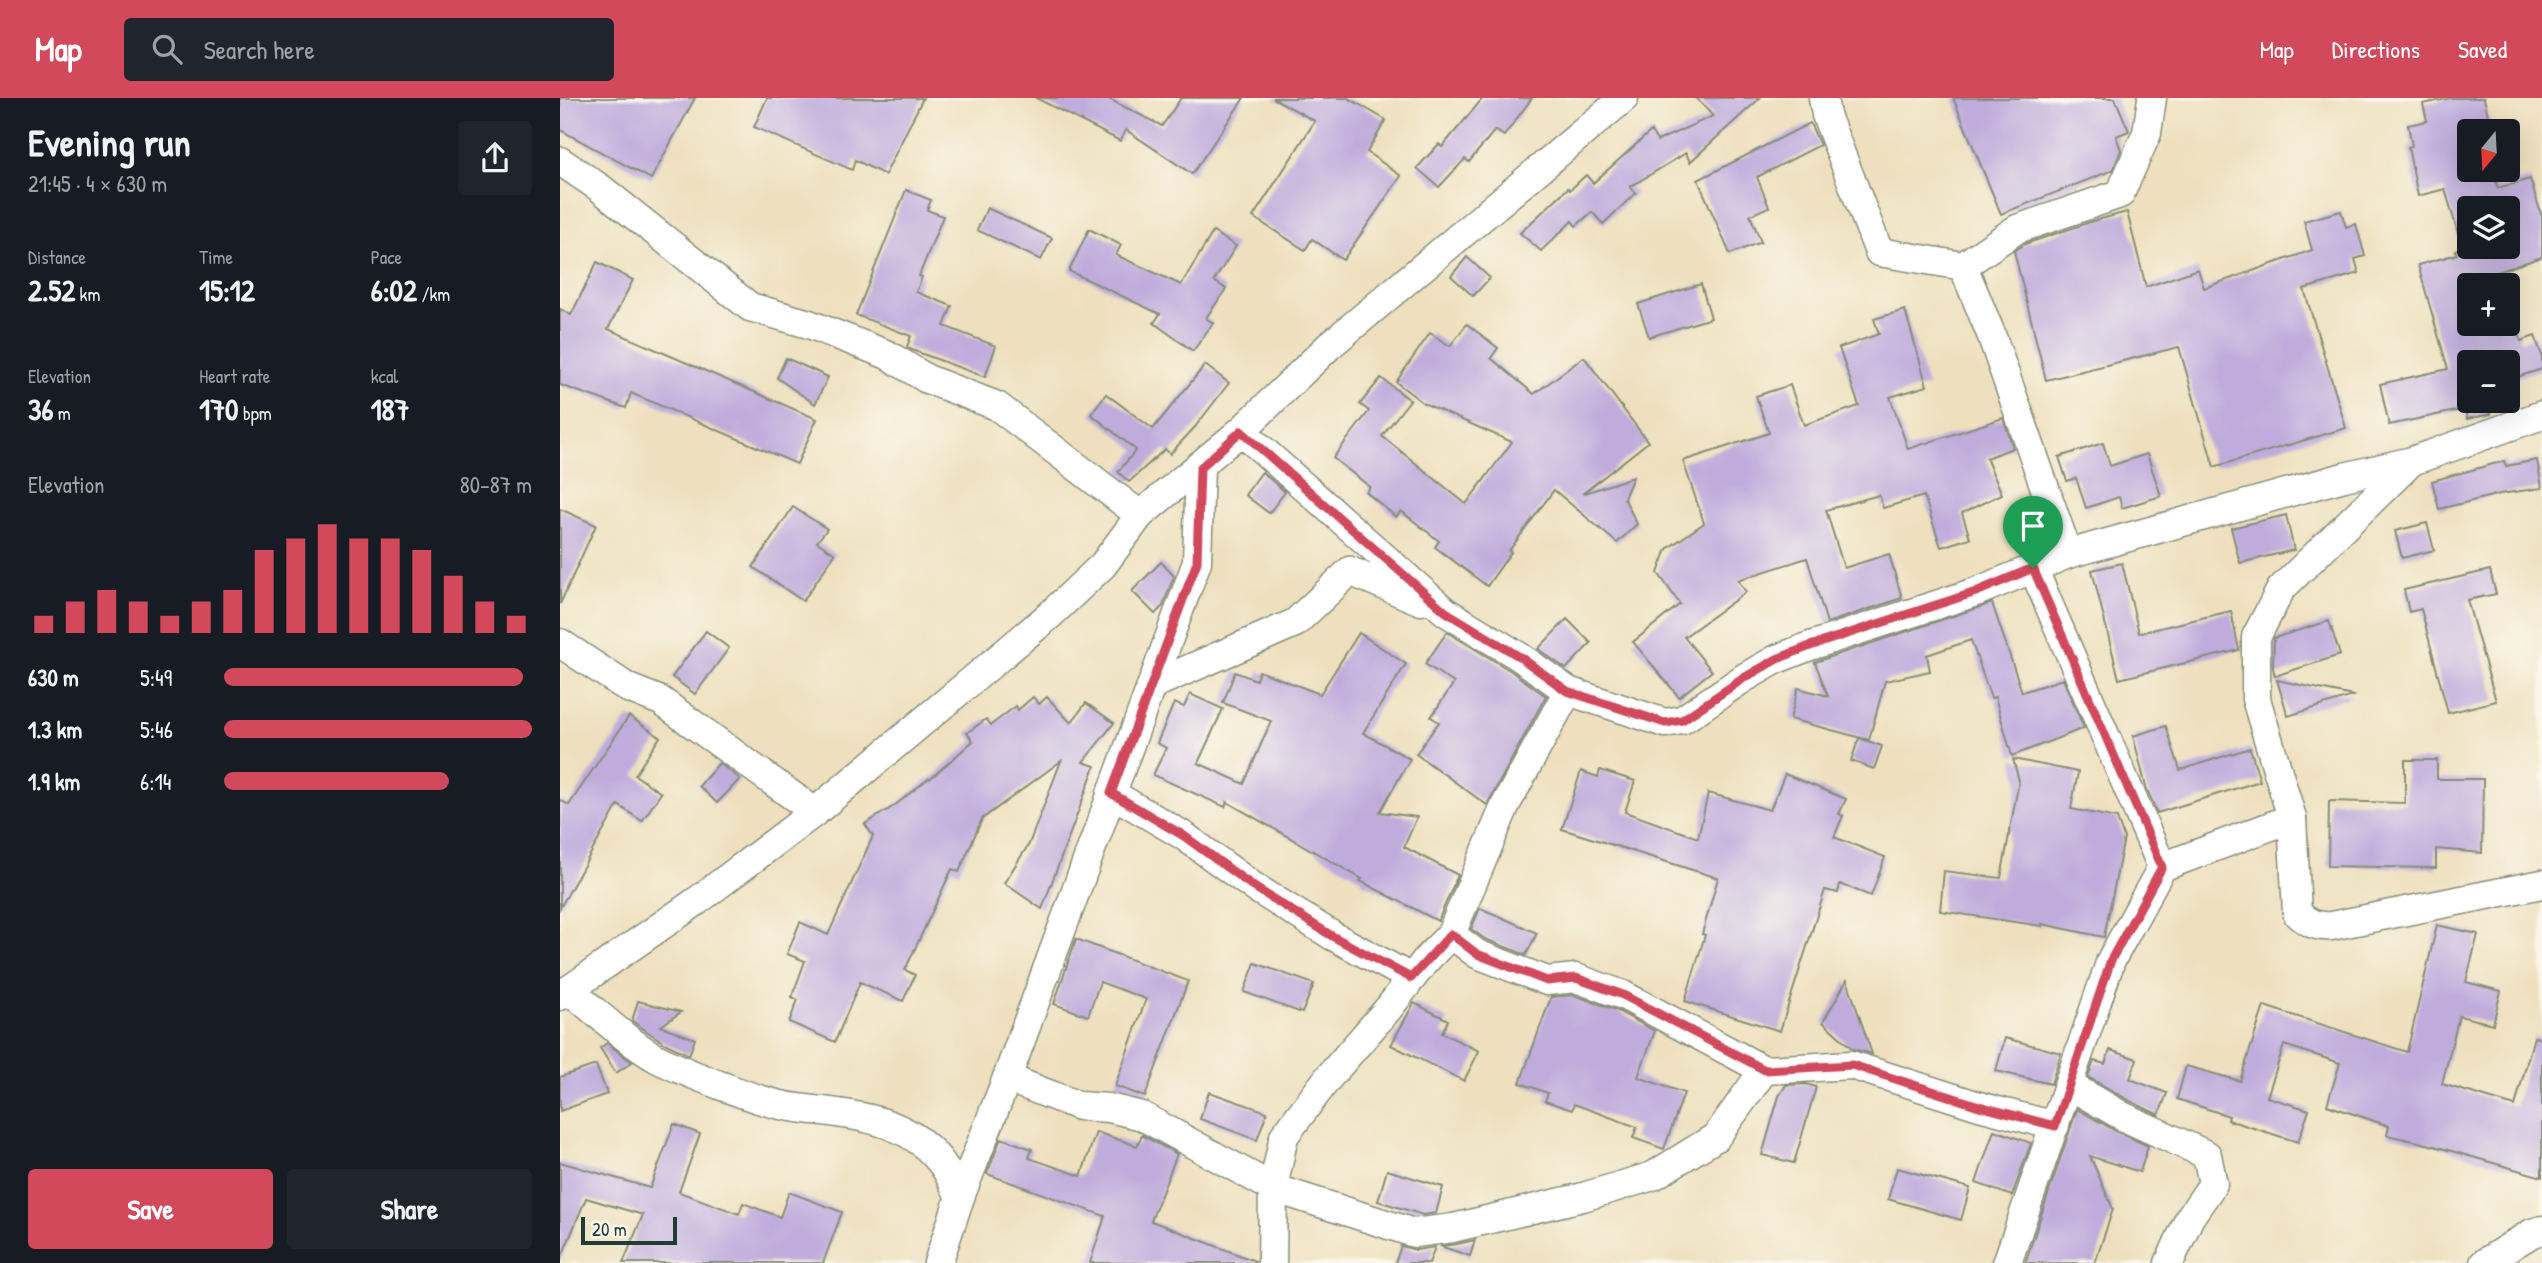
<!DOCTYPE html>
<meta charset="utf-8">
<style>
:root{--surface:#171b24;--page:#20242c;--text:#f1f3f6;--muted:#9ea1a6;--accent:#d1495b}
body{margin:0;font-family:"Patrick Hand",sans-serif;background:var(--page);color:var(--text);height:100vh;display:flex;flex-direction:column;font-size:26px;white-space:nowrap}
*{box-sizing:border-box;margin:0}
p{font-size:23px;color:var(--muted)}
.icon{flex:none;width:38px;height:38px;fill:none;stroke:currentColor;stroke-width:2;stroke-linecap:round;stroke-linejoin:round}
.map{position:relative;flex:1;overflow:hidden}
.drawer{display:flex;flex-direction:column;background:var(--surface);width:560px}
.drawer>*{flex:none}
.needle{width:46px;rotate:198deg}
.tools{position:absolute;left:1897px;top:21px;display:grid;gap:14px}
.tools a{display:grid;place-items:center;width:63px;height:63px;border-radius:7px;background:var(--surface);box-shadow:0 7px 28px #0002;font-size:35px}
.scale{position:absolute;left:21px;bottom:18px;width:96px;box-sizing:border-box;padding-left:7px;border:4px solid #1f3d34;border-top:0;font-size:19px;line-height:24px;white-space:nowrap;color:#1f3d34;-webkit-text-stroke:5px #fbf7ec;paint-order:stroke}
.pin{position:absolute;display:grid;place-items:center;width:60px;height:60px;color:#fff;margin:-72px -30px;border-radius:50% 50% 50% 0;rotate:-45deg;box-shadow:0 0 7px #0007}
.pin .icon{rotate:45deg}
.round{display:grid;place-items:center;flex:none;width:74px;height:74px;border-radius:7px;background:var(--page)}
.head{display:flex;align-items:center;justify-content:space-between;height:119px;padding:0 28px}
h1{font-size:38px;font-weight:700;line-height:52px}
.metrics{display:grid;grid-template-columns:repeat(3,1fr);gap:10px;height:119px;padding:7px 28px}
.metrics div{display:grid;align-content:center}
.metrics b{font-size:30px;font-weight:700}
.metrics small{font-size:19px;font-weight:400}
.metrics p{font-size:19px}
.chart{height:196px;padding:14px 28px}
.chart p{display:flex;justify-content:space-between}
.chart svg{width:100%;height:126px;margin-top:7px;stroke:var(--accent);stroke-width:6}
.primary-button{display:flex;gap:14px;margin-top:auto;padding:14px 28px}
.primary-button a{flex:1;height:80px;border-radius:7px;background:var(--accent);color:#fff;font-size:28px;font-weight:700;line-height:80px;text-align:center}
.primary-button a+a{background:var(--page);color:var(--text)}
ul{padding:0 28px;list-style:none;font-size:23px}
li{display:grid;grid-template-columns:112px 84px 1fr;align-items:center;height:52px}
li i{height:18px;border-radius:9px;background:var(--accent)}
header{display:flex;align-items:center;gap:42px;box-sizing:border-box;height:98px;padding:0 35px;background:var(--accent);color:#fff}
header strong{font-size:33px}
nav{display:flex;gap:38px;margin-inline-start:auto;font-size:24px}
.search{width:490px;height:63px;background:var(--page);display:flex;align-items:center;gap:18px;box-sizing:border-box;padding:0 24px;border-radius:7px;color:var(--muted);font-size:26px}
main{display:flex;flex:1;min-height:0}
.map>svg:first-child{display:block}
.building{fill:#bfacdc;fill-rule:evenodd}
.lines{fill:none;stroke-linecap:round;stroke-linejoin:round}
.minor-casing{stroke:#868e79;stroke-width:31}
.minor{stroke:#fff;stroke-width:28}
.route-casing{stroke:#fff;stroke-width:14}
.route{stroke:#d1495b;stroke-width:9}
</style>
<header>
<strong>Map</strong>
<div class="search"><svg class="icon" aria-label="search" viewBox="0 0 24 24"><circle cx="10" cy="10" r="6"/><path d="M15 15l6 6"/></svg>Search here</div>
<nav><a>Map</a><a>Directions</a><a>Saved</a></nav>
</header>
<main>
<section class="drawer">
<div class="head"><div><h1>Evening run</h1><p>21:45 · 4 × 630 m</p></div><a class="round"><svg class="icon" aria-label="share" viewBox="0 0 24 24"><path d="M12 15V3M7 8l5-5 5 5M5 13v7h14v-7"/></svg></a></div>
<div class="metrics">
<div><p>Distance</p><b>2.52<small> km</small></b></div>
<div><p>Time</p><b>15:12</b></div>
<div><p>Pace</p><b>6:02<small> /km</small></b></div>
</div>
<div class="metrics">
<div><p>Elevation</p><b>36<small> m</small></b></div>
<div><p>Heart rate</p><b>170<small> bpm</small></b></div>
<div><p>kcal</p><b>187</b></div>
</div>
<div class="chart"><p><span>Elevation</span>80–87 m</p>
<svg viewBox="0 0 160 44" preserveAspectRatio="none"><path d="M5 44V38M15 44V33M25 44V29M35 44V33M45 44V38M55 44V33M65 44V29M75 44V15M85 44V11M95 44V6M105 44V11M115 44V11M125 44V15M135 44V24M145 44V33M155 44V38"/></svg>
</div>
<ul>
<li><b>630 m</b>5:49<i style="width:97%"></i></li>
<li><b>1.3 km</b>5:46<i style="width:100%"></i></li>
<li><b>1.9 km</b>6:14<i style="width:73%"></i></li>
</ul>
<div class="primary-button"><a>Save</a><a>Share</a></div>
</section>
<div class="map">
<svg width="1982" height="1165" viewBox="0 0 1982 1165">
<rect width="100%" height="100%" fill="#fbf7ec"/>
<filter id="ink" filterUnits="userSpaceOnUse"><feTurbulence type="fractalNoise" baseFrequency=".0143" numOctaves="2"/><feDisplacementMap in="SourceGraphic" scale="14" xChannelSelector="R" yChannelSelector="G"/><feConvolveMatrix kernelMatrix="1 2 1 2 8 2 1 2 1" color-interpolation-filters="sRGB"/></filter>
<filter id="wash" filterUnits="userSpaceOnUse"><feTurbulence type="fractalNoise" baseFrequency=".00686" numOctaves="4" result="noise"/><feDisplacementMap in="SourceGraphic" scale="28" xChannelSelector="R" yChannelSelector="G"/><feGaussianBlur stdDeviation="1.57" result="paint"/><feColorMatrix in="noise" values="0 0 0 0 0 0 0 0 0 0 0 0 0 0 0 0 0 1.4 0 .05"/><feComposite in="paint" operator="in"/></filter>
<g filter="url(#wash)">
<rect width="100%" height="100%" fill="#eee0be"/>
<g id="blocks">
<g class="building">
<path d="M 0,0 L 135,0 L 91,81 L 0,32 Z"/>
<path d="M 207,0 L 363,0 L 325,77 L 295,62 L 292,72 L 194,29 Z"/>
<path d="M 476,0 L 547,0 L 602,28 L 621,0 L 684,0 L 632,76 L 566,32 L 560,43 Z"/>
<path d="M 713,0 L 788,0 L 826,22 L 807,54 L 841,78 L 783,162 L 752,141 L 745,152 L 693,119 L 755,23 Z"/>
<path d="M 923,0 L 972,0 L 944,38 L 935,32 L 909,64 L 905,61 L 879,89 L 857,70 L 879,46 L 882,49 Z"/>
<path d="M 1136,0 L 1200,0 L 1130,64 L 1126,55 L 1070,89 L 1076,95 L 1043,126 L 1032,114 L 1016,128 L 1012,123 L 981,153 L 960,135 L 1008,90 L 1010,92 L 1026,77 L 1033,85 L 1091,33 L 1097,43 L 1153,18 Z"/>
<path d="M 1393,0 L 1555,0 L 1569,33 L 1556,38 L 1561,52 L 1553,72 L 1441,116 Z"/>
<path d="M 1891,0 L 1924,0 L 1930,26 L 1920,29 L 1921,33 L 1909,33 L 1909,72 L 1932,72 L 1938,90 L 1970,81 L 1982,119 L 1982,159 L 1937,174 L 1942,187 L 1909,187 L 1909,226 L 1948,226 L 1948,205 L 1961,243 L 1975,238 L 1982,258 L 1982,271 L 1948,282 L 1948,264 L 1909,264 L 1909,303 L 1928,303 L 1931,316 L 1907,321 L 1905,311 L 1829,327 L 1820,286 L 1888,271 L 1858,167 L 1897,156 L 1895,152 L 1902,149 L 1885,91 L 1858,98 L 1848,49 L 1852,48 L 1848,27 L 1867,23 L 1863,6 ZM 1909,110 L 1948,110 L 1948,149 L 1909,149 Z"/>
<path d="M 1250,25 L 1260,47 L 1197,79 L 1209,109 L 1190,117 L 1201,144 L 1170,156 L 1138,82 Z"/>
<path d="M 346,92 L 371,102 L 367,112 L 383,118 L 359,178 L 362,179 L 356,194 L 392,208 L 384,228 L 436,248 L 425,279 L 352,252 L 347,249 L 351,238 L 296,217 Z"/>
<path d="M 427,110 L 492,140 L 481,162 L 417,132 Z"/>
<path d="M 1781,113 L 1786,129 L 1796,126 L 1805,158 L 1795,161 L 1799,175 L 1744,191 L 1786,330 L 1654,369 L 1619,249 L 1486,282 L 1454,153 L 1465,146 L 1533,123 L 1567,114 L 1586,189 L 1638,171 L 1644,190 L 1752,152 L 1744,123 Z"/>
<path d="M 529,131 L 561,147 L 556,157 L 621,187 L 653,134 L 676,148 L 654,183 L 666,191 L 646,220 L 653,225 L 633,253 L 594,225 L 600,216 L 509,173 Z"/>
<path d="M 907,159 L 930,180 L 913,198 L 891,178 Z"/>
<path d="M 37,164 L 73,182 L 48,231 L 257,321 L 237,366 L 71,295 L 66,310 L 0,287 L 0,211 L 11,217 Z"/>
<path d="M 1141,186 L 1151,220 L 1089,239 L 1078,206 Z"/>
<path d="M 1345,212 L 1367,288 L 1330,299 L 1348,351 L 1443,320 L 1453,350 L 1426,360 L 1442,396 L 1402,415 L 1410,440 L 1381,449 L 1364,398 L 1323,410 L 1319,397 L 1266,412 L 1284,470 L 1329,456 L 1342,500 L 1267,525 L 1247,460 L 1178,482 L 1186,494 L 1124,539 L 1152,573 L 1119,599 L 1073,544 L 1120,506 L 1098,475 L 1107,451 L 1144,425 L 1123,363 L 1209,335 L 1196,298 L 1230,287 L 1244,327 L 1299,308 L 1279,250 L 1319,236 L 1314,221 Z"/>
<path d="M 907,226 L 938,250 L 931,260 L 974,296 L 1024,259 L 1088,344 L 1022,396 L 1073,379 L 1064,400 L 1077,426 L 1057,445 L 994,392 L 949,453 L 951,454 L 927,488 L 875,449 L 879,443 L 841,413 L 836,419 L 806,394 L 810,389 L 773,360 L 809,313 L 800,306 L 821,280 L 850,302 L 822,338 L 906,406 L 952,344 L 863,305 L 836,284 L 870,235 L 890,248 Z"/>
<path d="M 226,260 L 268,279 L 255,306 L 217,280 Z"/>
<path d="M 645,267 L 669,285 L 635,329 L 610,356 L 605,351 L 569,384 L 558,374 L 576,352 L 531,316 L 546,296 L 593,331 Z"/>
<path d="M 1543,345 L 1550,368 L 1587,356 L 1601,398 L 1562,410 L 1559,399 L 1526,410 L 1516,380 L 1507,383 L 1499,359 Z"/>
<path d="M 1977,362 L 1982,390 L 1940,396 L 1879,411 L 1872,383 L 1944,363 L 1946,368 Z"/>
<path d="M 702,374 L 725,394 L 709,415 L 685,397 Z"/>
<path d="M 233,409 L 267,431 L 257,444 L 275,456 L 243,503 L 193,469 Z"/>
<path d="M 0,411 L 36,427 L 0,506 Z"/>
<path d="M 1726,417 L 1734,452 L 1680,465 L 1671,430 Z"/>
<path d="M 1867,425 L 1874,452 L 1842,460 L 1835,433 Z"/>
<path d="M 601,464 L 614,478 L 603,508 L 595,516 L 572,493 Z"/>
<path d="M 1562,465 L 1579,535 L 1671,513 L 1679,552 L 1559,581 L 1532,472 Z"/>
<path d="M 1930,472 L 1936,496 L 1907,502 L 1936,603 L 1888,615 L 1861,511 L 1849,514 L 1844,492 Z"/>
<path d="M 1432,505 L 1462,594 L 1503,581 L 1524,630 L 1452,658 L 1435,599 L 1431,600 L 1411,542 L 1367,557 L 1370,573 L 1325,583 L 1309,642 L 1230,621 L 1238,590 L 1268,598 L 1255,564 Z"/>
<path d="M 1007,521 L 1031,545 L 1006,571 L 978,551 Z"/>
<path d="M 1769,523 L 1780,557 L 1715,578 L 1713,570 L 1714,540 Z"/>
<path d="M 146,533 L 169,550 L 135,596 L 112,579 Z"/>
<path d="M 887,534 L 951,573 L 986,598 L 927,707 L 856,656 L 879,624 L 871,619 L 894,585 L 865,566 Z"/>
<path d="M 799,535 L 846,566 L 803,635 L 850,661 L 820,714 L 857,719 L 844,749 L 898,777 L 878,823 L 800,783 L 802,781 L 667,704 L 665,709 L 593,677 L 606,650 L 597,645 L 614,605 L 624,609 L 630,596 L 663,611 L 638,665 L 684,686 L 711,623 L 663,605 L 675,574 L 696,582 L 699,573 L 760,596 Z"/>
<path d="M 1717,582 L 1793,598 L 1728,618 Z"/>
<path d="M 473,599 L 479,606 L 487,599 L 511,625 L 526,605 L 554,625 L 523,664 L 535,668 L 482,811 L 444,785 L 469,746 L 501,663 L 422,721 L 399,774 L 392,771 L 345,872 L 355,877 L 343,903 L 300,884 L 275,944 L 229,924 L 238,902 L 232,899 L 245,863 L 227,856 L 240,824 L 268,837 L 313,738 L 305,726 L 334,708 L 369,680 L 370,681 L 413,643 L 407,635 L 426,621 L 431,627 L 456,608 L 458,612 Z"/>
<path d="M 69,618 L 100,639 L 75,677 L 101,695 L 82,723 L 58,707 L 0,810 L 0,702 L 9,707 Z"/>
<path d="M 1606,628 L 1620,672 L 1690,650 L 1700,683 L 1597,715 L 1586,689 L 1573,638 Z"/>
<path d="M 1299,640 L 1322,648 L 1314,671 L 1291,663 Z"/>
<path d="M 1453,661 L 1518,674 L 1511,711 L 1557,720 L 1564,740 L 1544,839 L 1482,826 L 1482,828 L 1380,813 L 1384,773 L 1441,780 L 1459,683 Z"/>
<path d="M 1845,662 L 1877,662 L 1877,681 L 1923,681 L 1922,755 L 1876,751 L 1876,770 L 1768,768 L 1769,703 L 1845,705 Z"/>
<path d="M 159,665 L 180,681 L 157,705 L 139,688 Z"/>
<path d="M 1040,672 L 1075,683 L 1065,714 L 1138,740 L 1148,695 L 1210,712 L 1225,676 L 1286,701 L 1279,716 L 1283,718 L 1274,739 L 1325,759 L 1311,798 L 1280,786 L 1278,795 L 1265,792 L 1220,933 L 1125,903 L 1145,837 L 1142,836 L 1158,780 L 1002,731 L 1021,673 L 1038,679 Z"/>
<path d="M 920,810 L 977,835 L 966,857 L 925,841 L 911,831 Z"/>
<path d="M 1877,827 L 1918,836 L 1906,884 L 1941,893 L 1933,926 L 1899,918 L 1882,986 L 1955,1008 L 1974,939 L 1982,941 L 1982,1079 L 1867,1046 L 1827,1037 L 1829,1028 L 1767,1007 L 1780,965 L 1724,947 L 1707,999 L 1749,1012 L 1738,1044 L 1668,1022 L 1669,1018 L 1617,1001 L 1626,968 L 1680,983 L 1704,908 L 1847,954 Z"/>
<path d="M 516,841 L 628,883 L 585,999 L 555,988 L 586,901 L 540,884 L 528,918 L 494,906 Z"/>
<path d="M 695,865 L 754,886 L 742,915 L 684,894 Z"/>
<path d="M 1287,882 L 1312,956 L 1293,951 L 1263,924 Z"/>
<path d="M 1014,897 L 1056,912 L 1095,933 L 1078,979 L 1124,995 L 1104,1051 L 1073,1040 L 1077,1029 L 1014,1006 L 1012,1012 L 985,1003 L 988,995 L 960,985 L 991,899 Z"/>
<path d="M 78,903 L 121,914 L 101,928 L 135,941 L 129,957 L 106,946 L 72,923 Z"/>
<path d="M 854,905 L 888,922 L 882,935 L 919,953 L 904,983 L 831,947 Z"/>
<path d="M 1445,940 L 1501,955 L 1491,986 L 1436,973 Z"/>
<path d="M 47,945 L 65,959 L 72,964 L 56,975 L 40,950 Z"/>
<path d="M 1550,952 L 1577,961 L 1570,981 L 1607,995 L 1599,1017 L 1572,1004 L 1528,979 L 1534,963 L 1545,966 Z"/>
<path d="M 36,967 L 47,996 L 0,1013 L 0,979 Z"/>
<path d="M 1246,986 L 1256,989 L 1234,1065 L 1202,1057 L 1219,998 L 1226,987 Z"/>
<path d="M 649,994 L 707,1014 L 697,1042 L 640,1021 Z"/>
<path d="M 1517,1011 L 1556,1033 L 1588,1048 L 1580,1074 L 1530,1058 L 1553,1111 L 1535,1165 L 1465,1165 Z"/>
<path d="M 114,1026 L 140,1036 L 119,1094 L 179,1116 L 183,1105 L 220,1119 L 229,1094 L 282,1114 L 263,1165 L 63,1165 L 83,1117 L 26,1100 L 0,1163 L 0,1064 L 90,1090 Z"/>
<path d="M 1434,1032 L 1471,1045 L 1452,1098 L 1416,1085 Z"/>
<path d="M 536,1034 L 577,1048 L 582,1037 L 617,1056 L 591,1123 L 695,1163 L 695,1165 L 530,1165 L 545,1118 L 427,1076 L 441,1040 L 472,1051 L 469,1060 L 521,1078 Z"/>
<path d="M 1337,1070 L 1410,1090 L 1401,1122 L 1328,1101 Z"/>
<path d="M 827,1072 L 883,1089 L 876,1115 L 863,1117 L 818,1103 Z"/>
<path d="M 915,1142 L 910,1158 L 880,1148 L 897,1146 Z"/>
<path d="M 841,1148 L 856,1152 L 875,1149 L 869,1165 L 835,1165 Z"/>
</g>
</g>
</g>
<g filter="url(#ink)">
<use href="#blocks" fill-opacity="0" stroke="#868e79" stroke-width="2"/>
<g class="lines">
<g class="minor-casing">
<g id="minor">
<path d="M 1263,0 L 1266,17 L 1319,154 L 1403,168 L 1431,236 L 1508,456"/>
<path d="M 0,63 L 40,90 L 190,209 L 249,226 L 328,257 L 367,281 L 437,308 L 580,417"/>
<path d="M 1403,168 L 1457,131 L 1560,96 L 1587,35 L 1592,0"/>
<path d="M 681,333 L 886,514 L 960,559 L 1008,593 L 1105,625 L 1122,622 L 1184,580 L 1217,561 L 1250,548 L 1416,494 L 1508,456 L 1784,379 L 1852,363 L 1982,317"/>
<path d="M 1852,363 L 1721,491 L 1696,539 L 1696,601 L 1732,720 L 1737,815 C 1748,825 1756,829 1771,828 L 1982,786"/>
<path d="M 0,545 L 68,590 L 101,603 L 255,714"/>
<path d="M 592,587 L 735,525 L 790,473 L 861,503"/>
<path d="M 551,695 L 624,738 L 694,789 L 773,838 L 851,880"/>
<path d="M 1602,769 L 1732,720"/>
<path d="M 891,836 L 917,856 L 987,883 L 1016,880 L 1063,897 L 1204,972 L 1291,967 L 1419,1008 L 1495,1028"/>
<path d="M 9,892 C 38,915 66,943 98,961 C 118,971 141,980 162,988 C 186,997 212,1007 238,1010 C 289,1017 344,1018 379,1062 C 388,1072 394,1087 400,1099"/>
<path d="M 0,898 L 137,803 L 255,714 L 490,517 L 543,467 L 580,417 L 681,333 L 769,248 L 1064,0"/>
<path d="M 447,980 L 519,1008 L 549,1010 L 582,1018 L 713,1090 L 854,1135 L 893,1130 L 1023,1099 L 1093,1078 L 1156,1039 L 1204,972"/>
<path d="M 1509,987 L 1564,1019 L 1647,1057 L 1653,1086 L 1630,1119 L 1609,1165"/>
<path d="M 378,1165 L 400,1099 L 447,980 L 637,464 L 640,370"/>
<path d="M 712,1165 L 713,1090 L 724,1038 L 768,980 L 828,911 L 866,862 L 891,836 L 945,708 L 1008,593"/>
<path d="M 1447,1165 L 1551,862 L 1602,769 L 1473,470"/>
<path d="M 1924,1165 L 1972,1135 L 1982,1132"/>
</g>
</g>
<use href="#minor" class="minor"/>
</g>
</g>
<g class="lines" filter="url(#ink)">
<g class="route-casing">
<path id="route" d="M 681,333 L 886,514 L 960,559 L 1007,593 L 1105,625 L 1122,622 L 1184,580 L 1217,561 L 1250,548 L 1416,494 L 1473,470 L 1602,769 L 1551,862 L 1495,1028 L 1419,1008 L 1292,967 L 1205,972 L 1063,897 L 1016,880 L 987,883 L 917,856 L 891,836 L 851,880 L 772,838 L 694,789 L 624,738 L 551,695 L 637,464 L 640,370 Z"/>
</g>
<use href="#route" class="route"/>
</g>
</svg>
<div class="tools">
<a><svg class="needle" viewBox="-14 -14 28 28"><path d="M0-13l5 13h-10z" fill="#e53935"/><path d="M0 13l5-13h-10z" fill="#9ea1a6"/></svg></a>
<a><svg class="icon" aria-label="layers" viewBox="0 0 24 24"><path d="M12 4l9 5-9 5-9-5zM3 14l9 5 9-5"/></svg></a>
<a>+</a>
<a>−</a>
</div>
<div class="scale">20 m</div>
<div class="pin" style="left:1473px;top:470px;background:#1e9e55"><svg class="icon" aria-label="arrive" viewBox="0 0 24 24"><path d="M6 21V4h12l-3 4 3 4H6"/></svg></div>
</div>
</main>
